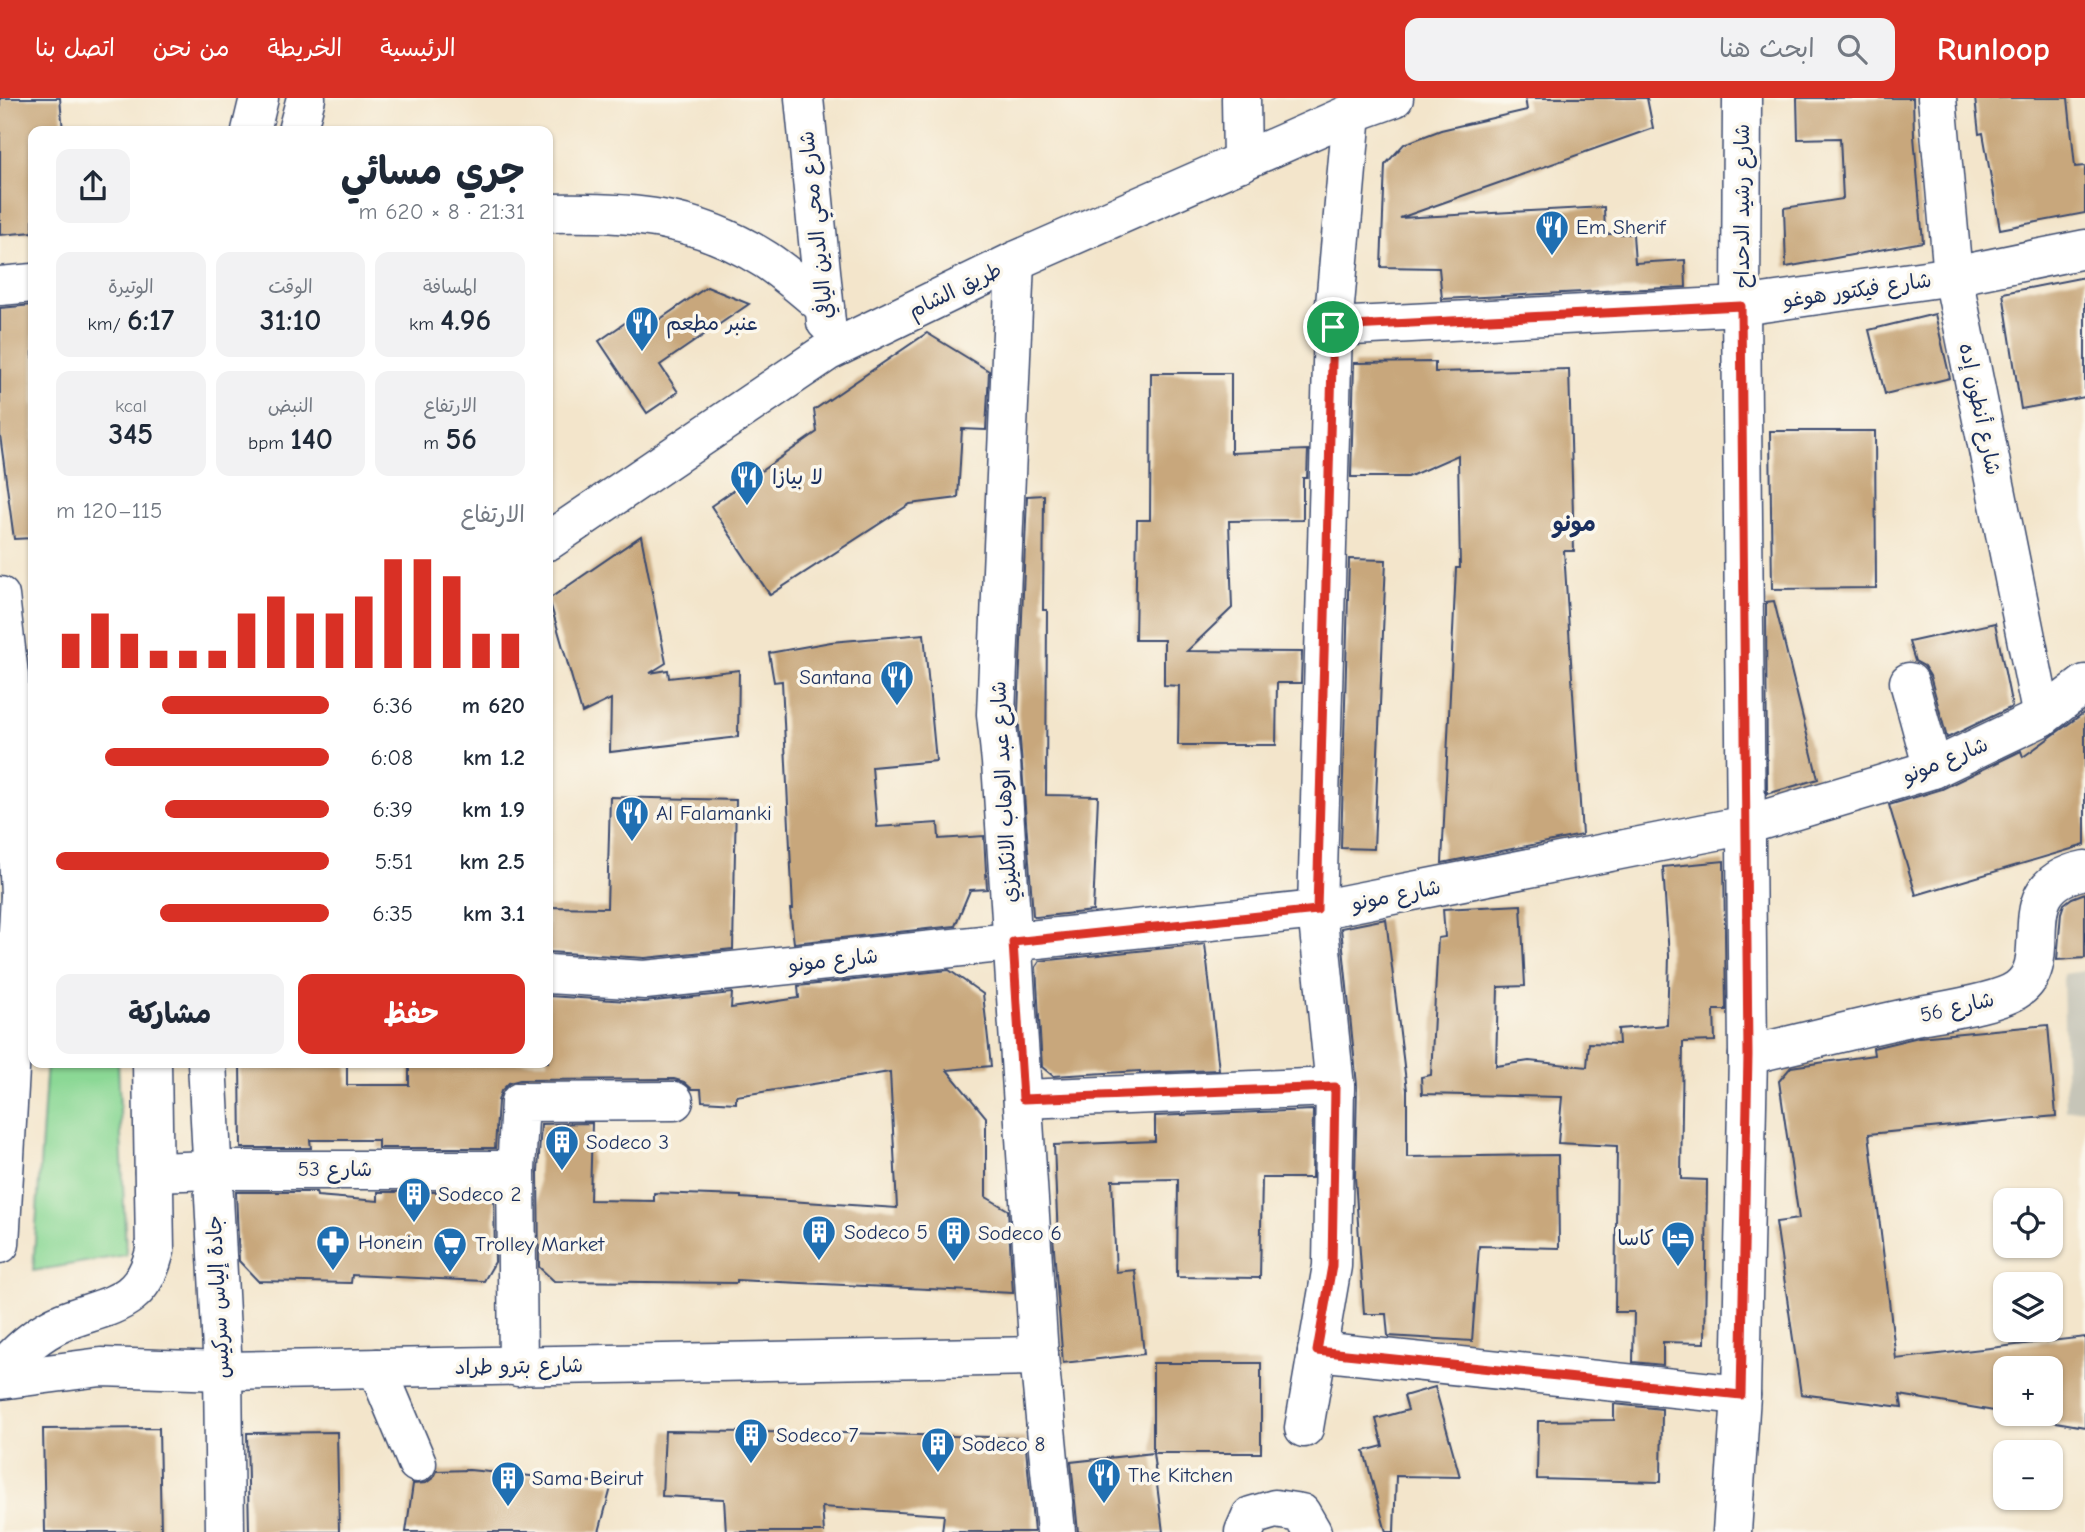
<!DOCTYPE html>
<html lang="ar">
<meta charset="utf-8">
<style>
:root{--surface:#fff;--page:#f2f2f3;--text:#1f2937;--muted:#747a83;--accent:#d93025}
body{margin:0;font-family:"Comic Neue","Playpen Sans Arabic",sans-serif;background:var(--page);color:var(--text);direction:rtl;height:100vh;display:flex;flex-direction:column;font-size:26px;white-space:nowrap}
*{box-sizing:border-box;margin:0}
p{font-size:23px;color:var(--muted)}
.icon{flex:none;width:38px;height:38px;fill:none;stroke:currentColor;stroke-width:2;stroke-linecap:round;stroke-linejoin:round}
.map{position:relative;flex:1;overflow:hidden;direction:ltr}
.sheet{position:absolute;left:28px;top:28px;width:525px;height:942px;display:flex;flex-direction:column;background:var(--surface);border-radius:14px;box-shadow:0 2px 5px #0004;direction:rtl}
.sheet>*{flex:none}
.tools{position:absolute;left:1993px;top:1090px;display:grid;gap:14px}
.tools a{display:grid;place-items:center;width:70px;height:70px;border-radius:14px;background:var(--surface);box-shadow:0 2px 5px #0004;font-size:35px}
.pin{position:absolute;display:grid;place-items:center;width:60px;height:60px;color:#fff;margin:-30px;border:4px solid #fff;border-radius:50%;box-shadow:0 2px 7px #0007}
.round{display:grid;place-items:center;flex:none;width:74px;height:74px;border-radius:14px;background:var(--page)}
.summary{display:flex;align-items:center;justify-content:space-between;height:119px;padding:0 28px}
h1{font-size:38px;font-weight:700;line-height:52px}
.metrics{display:grid;grid-template-columns:repeat(3,1fr);gap:10px;height:119px;padding:7px 28px}
.metrics div{display:grid;align-content:center;border-radius:14px;background:var(--page);text-align:center}
.metrics b{font-size:30px;font-weight:700}
.metrics small{font-size:19px;font-weight:400}
.metrics p{font-size:19px}
.chart{height:196px;padding:14px 28px}
.chart p{display:flex;justify-content:space-between}
.chart svg{width:100%;height:126px;margin-top:7px;stroke:var(--accent);stroke-width:6}
.button{display:flex;gap:14px;margin-top:auto;padding:14px 28px}
.button a{flex:1;height:80px;border-radius:14px;background:var(--accent);color:#fff;font-size:28px;font-weight:700;line-height:80px;text-align:center}
.button a+a{background:var(--page);color:var(--text)}
ul{padding:0 28px;list-style:none;font-size:23px}
li{display:grid;grid-template-columns:112px 84px 1fr;align-items:center;height:52px}
li i{height:18px;border-radius:9px;background:var(--accent)}
header{display:flex;align-items:center;gap:42px;box-sizing:border-box;height:98px;padding:0 35px;background:var(--accent);color:#fff}
header strong{font-size:33px}
nav{display:flex;gap:38px;margin-inline-start:auto;font-size:24px}
.search{width:490px;height:63px;background:var(--page);display:flex;align-items:center;gap:18px;box-sizing:border-box;padding:0 24px;border-radius:14px;color:var(--muted);font-size:26px}
.map>svg:first-child{display:block}
.industrial{fill:#c6c5b8}
.green{fill:#8bd895;stroke:#53847a;stroke-width:2}
.building{fill:#c8a77b}
.lines{fill:none;stroke-linecap:round;stroke-linejoin:round}
.minor-casing{stroke:#3b4a6e;stroke-width:41}
.major-casing{stroke:#3b4a6e;stroke-width:41}
.minor{stroke:#fff;stroke-width:38}
.major{stroke:#fff;stroke-width:38}
.route-casing{stroke:#fff;stroke-width:14}
.route{stroke:#d93025;stroke-width:9}
.labels{text-anchor:middle;stroke-width:7;stroke-linejoin:round;paint-order:stroke}
.street-label{font-size:21px;fill:#1b2f5e;stroke:#fbf7ec}
.poi-label{font-size:21px;fill:#1b2f5e;stroke:#fbf7ec;text-anchor:start}
.neighbourhood-label{font-size:23px;font-weight:bold;fill:#1b2f5e;stroke:#fbf7ec}
</style>
<header>
<strong>Runloop</strong>
<div class="search"><svg class="icon" aria-label="search" viewBox="0 0 24 24"><circle cx="10" cy="10" r="6"/><path d="M15 15l6 6"/></svg>ابحث هنا</div>
<nav><a>الرئيسية</a><a>الخريطة</a><a>من نحن</a><a>اتصل بنا</a></nav>
</header>
<div class="map">
<svg width="2085" height="1434" viewBox="0 0 2085 1434">
<rect width="100%" height="100%" fill="#fbf7ec"/>
<filter id="ink" filterUnits="userSpaceOnUse"><feTurbulence type="fractalNoise" baseFrequency=".0143" numOctaves="2"/><feDisplacementMap in="SourceGraphic" scale="14" xChannelSelector="R" yChannelSelector="G"/><feConvolveMatrix kernelMatrix="1 2 1 2 8 2 1 2 1" color-interpolation-filters="sRGB"/></filter>
<filter id="wash" filterUnits="userSpaceOnUse"><feTurbulence type="fractalNoise" baseFrequency=".00686" numOctaves="4" result="noise"/><feDisplacementMap in="SourceGraphic" scale="28" xChannelSelector="R" yChannelSelector="G"/><feGaussianBlur stdDeviation="1.57" result="paint"/><feColorMatrix in="noise" values="0 0 0 0 0 0 0 0 0 0 0 0 0 0 0 0 0 1.4 0 .05"/><feComposite in="paint" operator="in"/></filter>
<g filter="url(#wash)">
<rect width="100%" height="100%" fill="#f3e5cb"/>
<path class="industrial" d="M 2085,873 L 2085,1010 L 2066,1013 L 2063,876 Z"/>
<path class="green" d="M 47,964 L 118,964 L 126,1157 L 33,1173 Z"/>
<g id="blocks">
<g class="building">
<path d="M 0,0 L 60,0 L 63,33 L 33,33 L 33,134 L 0,137 Z"/>
<path d="M 1525,0 L 1647,0 L 1653,30 L 1400,120 L 1604,109 L 1605,136 L 1633,136 L 1635,165 L 1685,162 L 1686,189 L 1442,201 L 1439,170 L 1381,169 L 1385,67 L 1404,46 L 1441,32 L 1527,12 Z"/>
<path d="M 1797,0 L 1913,0 L 1914,38 L 1923,144 L 1786,169 L 1784,110 L 1843,101 L 1840,40 L 1798,41 Z"/>
<path d="M 1975,0 L 2068,0 L 2075,69 L 2085,68 L 2085,115 L 2000,131 L 1983,35 L 1979,36 Z"/>
<path d="M 2085,179 L 2085,299 L 2021,311 L 2003,195 Z"/>
<path d="M 707,189 L 749,206 L 660,267 L 678,294 L 647,315 L 599,243 L 635,218 L 644,232 Z"/>
<path d="M 33,207 L 33,440 L 14,441 L 0,337 L 0,210 Z"/>
<path d="M 1935,216 L 1950,280 L 1885,296 L 1869,232 Z"/>
<path d="M 927,235 L 989,273 L 986,332 L 962,331 L 958,400 L 910,406 L 770,497 L 711,408 L 817,334 L 814,312 Z"/>
<path d="M 1435,264 L 1435,274 L 1569,271 L 1574,453 L 1564,453 L 1582,737 L 1442,765 L 1456,470 L 1460,470 L 1458,357 L 1408,379 L 1351,379 L 1354,265 Z"/>
<path d="M 1151,275 L 1231,275 L 1231,355 L 1308,352 L 1307,380 L 1303,380 L 1303,422 L 1229,423 L 1232,510 L 1187,553 L 1302,554 L 1301,585 L 1277,585 L 1276,647 L 1178,647 L 1179,588 L 1164,587 L 1164,542 L 1135,542 L 1137,422 L 1150,422 Z"/>
<path d="M 1770,333 L 1875,333 L 1876,490 L 1772,491 Z"/>
<path d="M 1044,397 L 1043,512 L 1047,512 L 1046,697 L 1098,698 L 1093,813 L 1036,819 L 1033,817 L 1018,615 L 1027,398 Z"/>
<path d="M 641,438 L 666,565 L 650,575 L 668,572 L 669,580 L 739,572 L 738,639 L 610,654 L 611,601 L 582,615 L 549,501 Z"/>
<path d="M 1349,461 L 1386,462 L 1374,751 L 1341,750 Z"/>
<path d="M 1774,503 L 1818,681 L 1767,696 L 1766,504 Z"/>
<path d="M 1995,525 L 2012,609 L 1947,640 L 1930,578 L 1924,568 L 1915,563 L 1909,544 Z"/>
<path d="M 924,536 L 936,663 L 872,669 L 877,729 L 938,725 L 939,741 L 984,738 L 987,791 L 970,792 L 955,828 L 794,845 L 790,811 L 793,811 L 782,583 L 774,584 L 769,555 L 831,544 Z"/>
<path d="M 2085,614 L 2085,747 L 1916,797 L 1889,707 L 1942,691 L 2021,653 L 2023,659 Z"/>
<path d="M 610,699 L 736,702 L 733,851 L 645,860 L 548,854 L 548,809 L 607,810 Z"/>
<path d="M 1724,763 L 1726,912 L 1714,912 L 1715,943 L 1683,944 L 1681,1081 L 1707,1082 L 1705,1245 L 1663,1244 L 1663,1267 L 1633,1264 L 1634,1214 L 1615,1214 L 1617,1048 L 1558,1045 L 1562,999 L 1422,996 L 1421,979 L 1431,977 L 1438,840 L 1445,839 L 1443,811 L 1521,807 L 1525,888 L 1498,889 L 1496,968 L 1529,963 L 1587,969 L 1589,945 L 1619,946 L 1618,931 L 1667,927 L 1669,858 L 1663,769 Z"/>
<path d="M 2085,795 L 2085,860 L 2057,862 L 2061,815 L 2064,806 L 2072,800 Z"/>
<path d="M 1386,821 L 1407,992 L 1407,1059 L 1558,1057 L 1559,1150 L 1479,1148 L 1472,1243 L 1388,1238 L 1386,1216 L 1364,1216 L 1355,1079 L 1357,987 L 1341,830 Z"/>
<path d="M 1205,846 L 1219,972 L 1140,975 L 1140,973 L 1053,978 L 1042,969 L 1036,869 L 1040,863 Z"/>
<path d="M 949,872 L 983,896 L 991,968 L 947,972 L 986,1019 L 986,1099 L 1008,1112 L 1013,1195 L 737,1182 L 737,1185 L 554,1183 L 539,1169 L 538,1073 L 541,1026 L 592,1025 L 590,1102 L 654,1103 L 654,1095 L 741,1098 L 741,1100 L 897,1110 L 890,974 L 736,998 L 736,1005 L 702,1003 L 701,991 L 692,991 L 684,984 L 674,981 L 520,982 L 509,985 L 501,993 L 498,1003 L 495,1050 L 378,1050 L 378,1042 L 310,1042 L 311,1050 L 241,1050 L 240,964 L 347,964 L 347,987 L 409,987 L 409,964 L 548,964 L 548,898 L 644,904 L 732,895 L 731,910 L 799,900 L 798,888 Z"/>
<path d="M 2048,927 L 2056,1018 L 1869,1036 L 1896,1261 L 2085,1239 L 2085,1329 L 2009,1316 L 2051,1316 L 2051,1270 L 2006,1270 L 2006,1315 L 1900,1297 L 1902,1309 L 1801,1296 L 1776,1124 L 1799,1121 L 1779,983 L 1791,969 L 1874,957 L 1873,950 L 1919,939 Z"/>
<path d="M 1313,1012 L 1312,1080 L 1262,1080 L 1260,1180 L 1177,1179 L 1178,1081 L 1112,1082 L 1116,1174 L 1135,1172 L 1144,1256 L 1063,1265 L 1053,1138 L 1058,1141 L 1054,1047 L 1155,1043 L 1155,1018 Z"/>
<path d="M 236,1094 L 316,1094 L 317,1098 L 378,1103 L 378,1094 L 494,1094 L 495,1164 L 484,1183 L 352,1177 L 351,1185 L 258,1183 L 239,1163 Z"/>
<path d="M 1153,1265 L 1261,1265 L 1261,1355 L 1153,1355 L 1163,1434 L 1078,1434 L 1071,1364 L 1153,1355 Z"/>
<path d="M 1435,1289 L 1460,1379 L 1396,1378 L 1394,1434 L 1386,1434 L 1364,1353 L 1383,1348 L 1376,1321 L 1408,1312 L 1404,1298 Z"/>
<path d="M 1614,1306 L 1662,1311 L 1661,1384 L 1537,1381 L 1538,1323 L 1614,1322 Z"/>
<path d="M 159,1330 L 161,1434 L 45,1434 L 43,1331 Z"/>
<path d="M 665,1333 L 844,1335 L 1025,1340 L 1034,1434 L 942,1434 L 944,1417 L 822,1409 L 824,1434 L 726,1434 L 724,1401 L 662,1398 Z"/>
<path d="M 337,1334 L 339,1434 L 249,1434 L 247,1335 Z"/>
<path d="M 469,1372 L 612,1386 L 599,1434 L 406,1434 L 413,1386 L 426,1385 L 434,1379 L 437,1373 Z"/>
</g>
</g>
</g>
<g filter="url(#ink)">
<use href="#blocks" fill-opacity="0" stroke="#3b4a6e" stroke-width="2"/>
<g class="lines">
<g class="minor-casing">
<g id="minor">
<path d="M 804,0 L 826,224"/>
<path d="M 1241,0 L 1242,64"/>
<path d="M 1937,0 L 1953,178 L 2042,619"/>
<path d="M 548,115 C 629,113 695,117 766,162 C 787,176 806,193 825,209"/>
<path d="M 1015,163 L 996,616 L 1001,664 L 1039,1258 L 1056,1434"/>
<path d="M 0,188 L 33,185"/>
<path d="M 1333,229 L 1741,208 L 1953,178 L 2085,151"/>
<path d="M 548,443 L 827,254 L 1015,163 L 1352,15 L 1394,0"/>
<path d="M 0,498 L 9,577 L 20,797 L 0,1146"/>
<path d="M 1909,584 L 1933,671"/>
<path d="M 548,876 L 645,882 L 1317,812 L 1746,727 L 1933,671 L 2042,619 L 2085,586"/>
<path d="M 1748,957 C 1804,944 1859,930 1915,918 C 1940,913 1999,905 2018,891 C 2060,861 2004,788 2085,772"/>
<path d="M 1023,1001 L 1335,989"/>
<path d="M 154,1074 L 212,1072 L 516,1072"/>
<path d="M 1317,1253 L 1741,1297"/>
<path d="M 518,1269 L 516,1072 L 520,1004 L 674,1003"/>
<path d="M 377,1270 L 417,1365"/>
<path d="M 0,1282 L 101,1269 L 223,1273 L 1039,1258"/>
<path d="M 1304,1330 L 1332,1168 L 1335,989 L 1317,812 L 1333,229 L 1352,15"/>
<path d="M 1244,1434 L 1251,1418 L 1275,1411 L 1301,1415 L 1312,1434"/>
<path d="M 1732,1434 L 1741,1297 L 1748,957 L 1741,208 L 1742,0"/>
</g>
</g>
<g class="major-casing">
<g id="major">
<path d="M 251,33 L 259,0"/>
<path d="M 297,33 L 306,0"/>
<path d="M 20,797 L 33,797"/>
<path d="M 207,964 L 223,1273 L 225,1434"/>
<path d="M 0,1274 C 17,1254 39,1234 63,1224 C 108,1206 141,1209 155,1153 L 152,964"/>
</g>
</g>
<use href="#minor" class="minor"/>
<use href="#major" class="major"/>
</g>
</g>
<g class="lines" filter="url(#ink)">
<g class="route-casing">
<path id="route" d="M 1741,208 L 1748,957 L 1741,1297 L 1317,1253 L 1332,1168 L 1335,989 L 1023,1001 L 1013,844 L 1317,812 L 1333,229 Z"/>
</g>
<use href="#route" class="route"/>
</g>
<defs>
<g id="restaurant-pin" transform="scale(1.75)"><path d="M0 17L-7.5 6A9.5 9.5 0 1 1 7.5 6Z" fill="#1f6fb2" stroke="#fbf7ec"/><path d="M-5-6h1v4h1v-4h1v4h1v-4h1v5L-1.5 .5V6h-2V.5L-5-1ZM5-6V6H3V1.5H1.5Q1.5-4 5-6Z" fill="#fff"/></g>
<g id="building-pin" transform="scale(1.75)"><path d="M0 17L-7.5 6A9.5 9.5 0 1 1 7.5 6Z" fill="#1f6fb2" stroke="#fbf7ec"/><path d="M-4-6H4V6H1V3H-1V6H-4ZM-2.5-4.3h1.7v1.8h-1.7ZM.8-4.3h1.7v1.8H.8ZM-2.5-1h1.7V.8h-1.7ZM.8-1h1.7V.8H.8Z" fill="#fff"/></g>
<g id="hotel-pin" transform="scale(1.75)"><path d="M0 17L-7.5 6A9.5 9.5 0 1 1 7.5 6Z" fill="#1f6fb2" stroke="#fbf7ec"/><path d="M-6-4.5h1.5V1H6V5H4.5V3h-9V5H-6ZM-4 0a1.8 1.8 0 1 1 3.6 0ZM.5 0V-2.5h3Q6-2.5 6 0Z" fill="#fff"/></g>
<g id="pharmacy-pin" transform="scale(1.75)"><path d="M0 17L-7.5 6A9.5 9.5 0 1 1 7.5 6Z" fill="#1f6fb2" stroke="#fbf7ec"/><path d="M-2-6h4v4h4v4h-4v4h-4v-4h-4v-4h4Z" fill="#fff"/></g>
<g id="supermarket-pin" transform="scale(1.75)"><path d="M0 17L-7.5 6A9.5 9.5 0 1 1 7.5 6Z" fill="#1f6fb2" stroke="#fbf7ec"/><path d="M-6-5.5h2.5l.6 2H6L4.5 2H-2.5L-4.4-4H-6ZM-1.5 3.2a1.3 1.3 0 1 0 .1 0ZM3 3.2a1.3 1.3 0 1 0 .1 0Z" fill="#fff"/></g>
</defs>
<g fill-rule="evenodd">
<use href="#restaurant-pin" x="1552" y="129"/>
<use href="#restaurant-pin" x="642" y="225"/>
<use href="#restaurant-pin" x="747" y="379"/>
<use href="#restaurant-pin" x="897" y="579"/>
<use href="#restaurant-pin" x="632" y="715"/>
<use href="#building-pin" x="562" y="1044"/>
<use href="#building-pin" x="414" y="1096"/>
<use href="#building-pin" x="819" y="1134"/>
<use href="#building-pin" x="954" y="1135"/>
<use href="#hotel-pin" x="1678" y="1140"/>
<use href="#pharmacy-pin" x="333" y="1144"/>
<use href="#supermarket-pin" x="450" y="1146"/>
<use href="#building-pin" x="751" y="1337"/>
<use href="#building-pin" x="938" y="1346"/>
<use href="#restaurant-pin" x="1104" y="1377"/>
<use href="#building-pin" x="508" y="1380"/>
</g>
<g class="labels">
<g class="street-label">
<text transform="translate(1742 108) rotate(-90)" y="7">شارع رشيد الدحداح</text>
<text transform="translate(816 127) rotate(-96)" y="7">شارع محي الدين اليافي</text>
<text transform="translate(955 192) rotate(-26)" y="7">طريق الشام</text>
<text transform="translate(1857 192) rotate(-8)" y="7">شارع فيكتور هوغو</text>
<text transform="translate(1980 311) rotate(78)" y="7">شارع أنطون إده</text>
<text transform="translate(1945 662) rotate(-22)" y="7">شارع مونو</text>
<text transform="translate(1004 694) rotate(-93)" y="7">شارع عبد الوهاب الانكليزي</text>
<text transform="translate(1396 797) rotate(-11)" y="7">شارع مونو</text>
<text transform="translate(833 862) rotate(-6)" y="7">شارع مونو</text>
<text transform="translate(1957 909) rotate(-13)" y="7">شارع 56</text>
<text x="335" y="1078">شارع 53</text>
<text transform="translate(218 1199) rotate(-93)" y="7">جادة إلياس سركيس</text>
<text transform="translate(519 1268) rotate(-1)" y="7">شارع بترو طراد</text>
</g>
<g class="poi-label">
<text x="1576" y="136">Em Sherif</text>
<text x="666" y="232">عنبر مطعم</text>
<text x="772" y="386">لا بيازا</text>
<text x="872" y="586" text-anchor="end">Santana</text>
<text x="656" y="722">Al Falamanki</text>
<text x="586" y="1051">Sodeco 3</text>
<text x="438" y="1103">Sodeco 2</text>
<text x="844" y="1141">Sodeco 5</text>
<text x="978" y="1142">Sodeco 6</text>
<text x="1654" y="1147" text-anchor="end">كاسا</text>
<text x="358" y="1151">Honein</text>
<text x="475" y="1153">Trolley Market</text>
<text x="776" y="1344">Sodeco 7</text>
<text x="962" y="1353">Sodeco 8</text>
<text x="1128" y="1384">The Kitchen</text>
<text x="532" y="1387">Sama Beirut</text>
</g>
<g class="neighbourhood-label">
<text x="1574" y="433">مونو</text>
</g>
</g>
</svg>
<div class="tools">
<a><svg class="icon" aria-label="locate" viewBox="0 0 24 24"><circle cx="12" cy="12" r="6"/><path d="M12 2v4M12 18v4M2 12h4M18 12h4"/></svg></a>
<a><svg class="icon" aria-label="layers" viewBox="0 0 24 24"><path d="M12 4l9 5-9 5-9-5zM3 14l9 5 9-5"/></svg></a>
<a>+</a>
<a>−</a>
</div>
<div class="pin" style="left:1333px;top:229px;background:#1e9e55"><svg class="icon" aria-label="arrive" viewBox="0 0 24 24"><path d="M6 21V4h12l-3 4 3 4H6"/></svg></div>
<section class="sheet">
<div class="summary"><div><h1>جري مسائي</h1><p>21:31 · 8 × 620 m</p></div><a class="round"><svg class="icon" aria-label="share" viewBox="0 0 24 24"><path d="M12 15V3M7 8l5-5 5 5M5 13v7h14v-7"/></svg></a></div>
<div class="metrics">
<div><p>المسافة</p><b>4.96<small> km</small></b></div>
<div><p>الوقت</p><b>31:10</b></div>
<div><p>الوتيرة</p><b>6:17<small> /km</small></b></div>
</div>
<div class="metrics">
<div><p>الارتفاع</p><b>56<small> m</small></b></div>
<div><p>النبض</p><b>140<small> bpm</small></b></div>
<div><p>kcal</p><b>345</b></div>
</div>
<div class="chart"><p><span>الارتفاع</span>115–120 m</p>
<svg viewBox="0 0 160 44" preserveAspectRatio="none"><path d="M5 44V32M15 44V25M25 44V32M35 44V38M45 44V38M55 44V38M65 44V25M75 44V19M85 44V25M95 44V25M105 44V19M115 44V6M125 44V6M135 44V12M145 44V32M155 44V32"/></svg>
</div>
<ul>
<li><b>620 m</b>6:36<i style="width:61%"></i></li>
<li><b>1.2 km</b>6:08<i style="width:82%"></i></li>
<li><b>1.9 km</b>6:39<i style="width:60%"></i></li>
<li><b>2.5 km</b>5:51<i style="width:100%"></i></li>
<li><b>3.1 km</b>6:35<i style="width:62%"></i></li>
</ul>
<div class="button"><a>حفظ</a><a>مشاركة</a></div>
</section>
</div>
